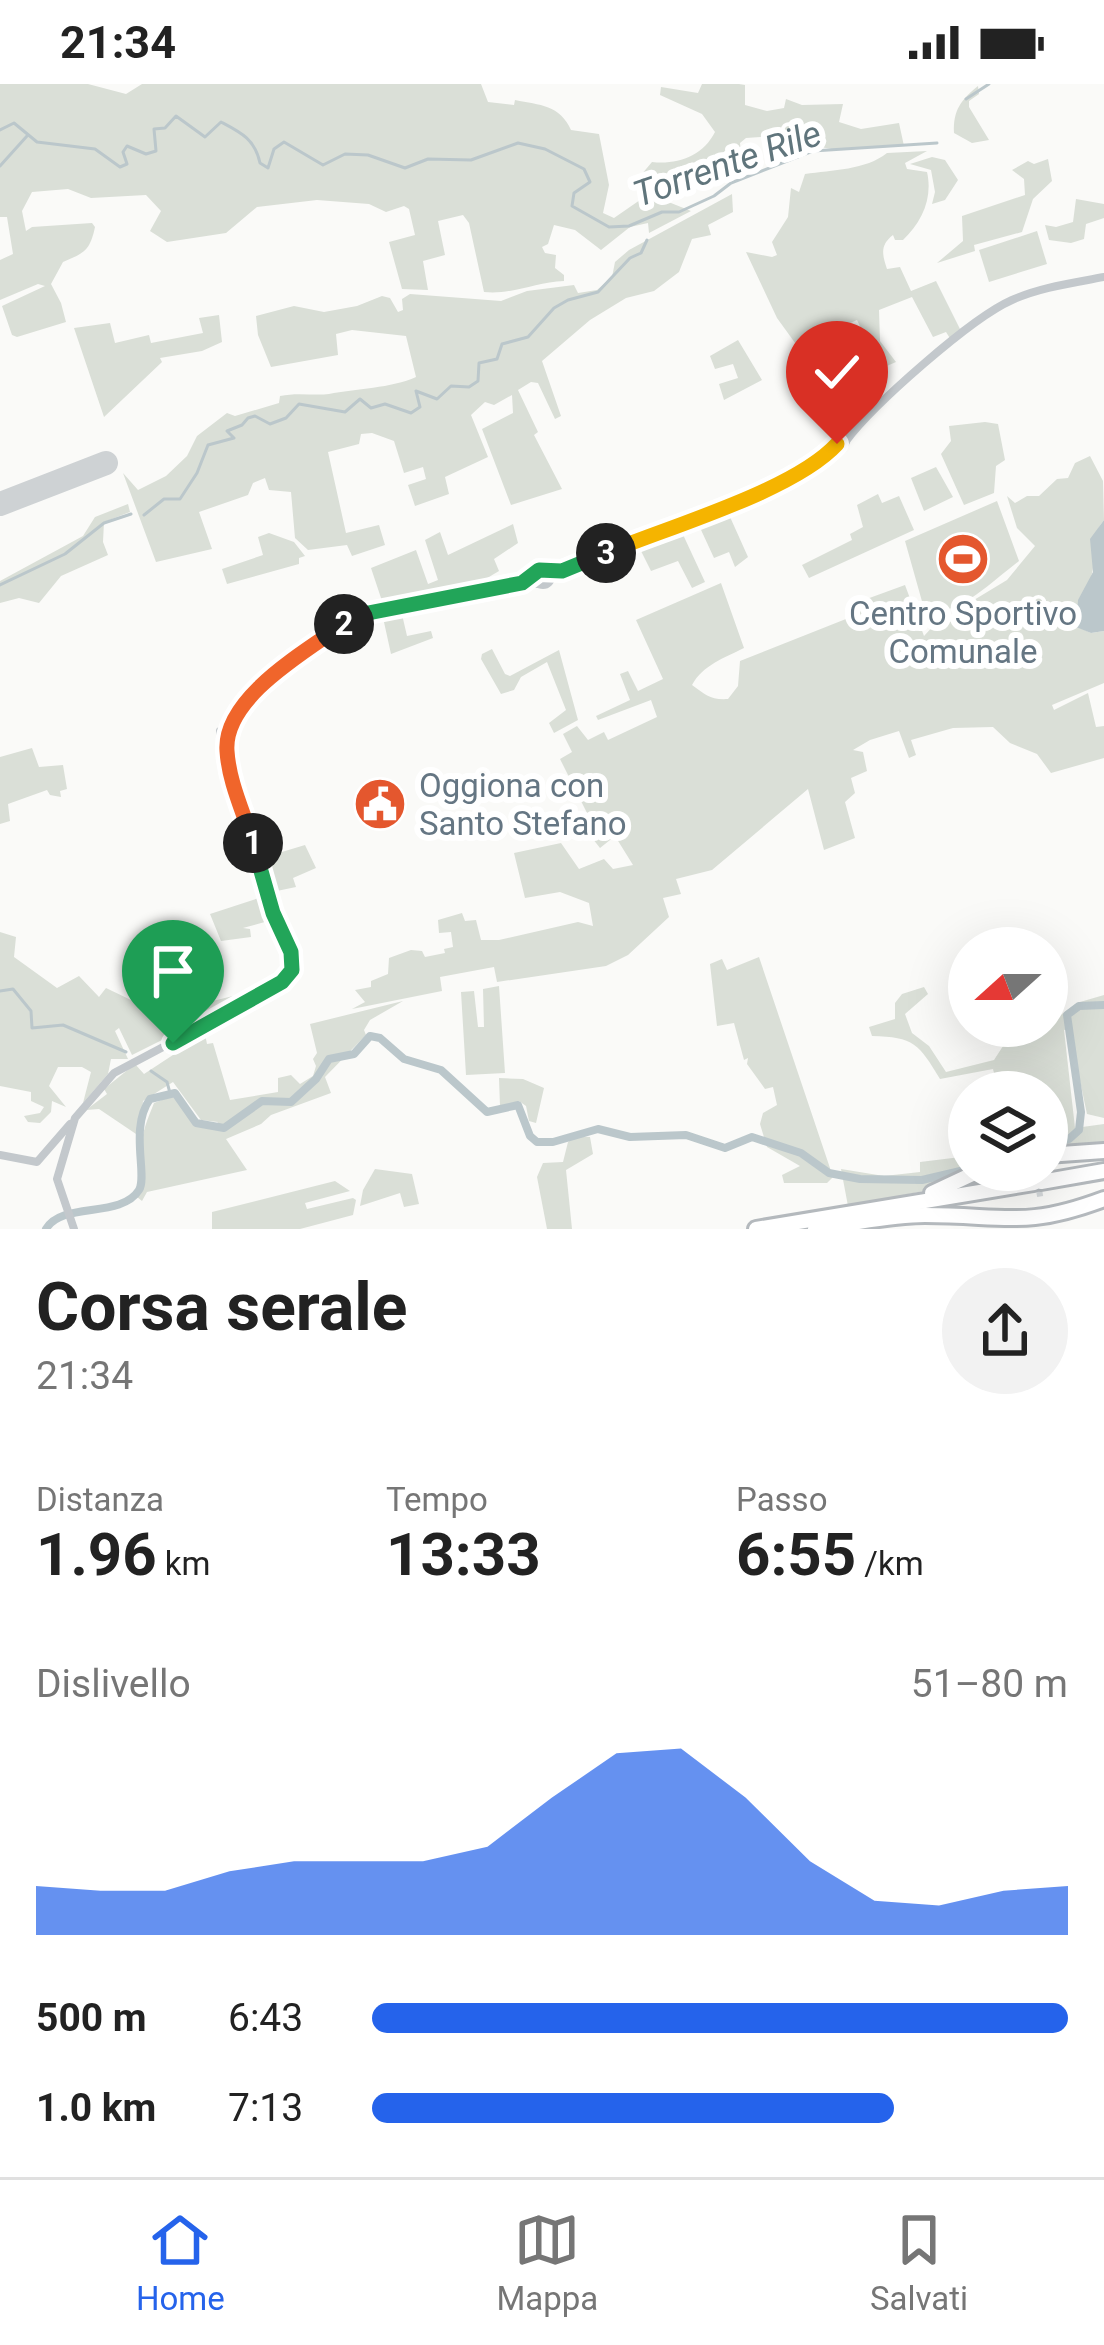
<!DOCTYPE html>
<html lang="it">
<meta charset="utf-8">
<style>
:root{--surface:#fff;--page:#f2f2f2;--text:#222;--muted:#767676;--line:#e0e0e0;--accent:#2563eb}
body{margin:0;font-family:Roboto,sans-serif;background:var(--page);color:var(--text);height:100vh;display:flex;flex-direction:column;font-size:45px;white-space:nowrap}
*{box-sizing:border-box;margin:0}
p{font-size:39px;color:var(--muted)}
.icon{flex:none;width:66px;height:66px;fill:none;stroke:currentColor;stroke-width:2;stroke-linecap:round;stroke-linejoin:round}
.map{position:relative;height:1145px;overflow:hidden}
.drawer{display:flex;flex-direction:column;background:var(--surface);flex:1}
.drawer>*{flex:none}
.needle{width:78px;rotate:249deg}
.buttons{position:absolute;left:948px;top:843px;display:grid;gap:24px}
.buttons a{display:grid;place-items:center;width:120px;height:120px;border-radius:50%;background:var(--surface);box-shadow:0 12px 48px #0002;font-size:60px}
.pin{position:absolute;display:grid;place-items:center;width:102px;height:102px;color:#fff;margin:-123px -51px;border-radius:50% 50% 50% 0;rotate:-45deg;box-shadow:0 0 12px #0007}
.pin .icon{rotate:45deg}
.km{position:absolute;width:60px;height:60px;margin:-30px;border-radius:50%;background:#222;color:#fff;font-size:33px;line-height:60px;text-align:center}
.round{display:grid;place-items:center;flex:none;width:126px;height:126px;border-radius:63px;background:var(--page)}
.head{display:flex;align-items:center;justify-content:space-between;height:204px;padding:0 36px}
h1{font-size:66px;font-weight:700;line-height:90px}
.metrics{display:grid;grid-template-columns:repeat(3,1fr);gap:18px;height:204px;padding:12px 36px}
.metrics div{display:grid;align-content:center}
.metrics b{font-size:60px;font-weight:700}
.metrics small{font-size:33px;font-weight:400}
.metrics p{font-size:33px}
.chart{height:336px;padding:24px 36px}
.chart p{display:flex;justify-content:space-between}
.chart svg{width:100%;height:216px;margin-top:12px;fill:var(--accent);opacity:.7}
ul{padding:0 36px;list-style:none;font-size:39px}
li{display:grid;grid-template-columns:192px 144px 1fr;align-items:center;height:90px}
li i{height:30px;border-radius:15px;background:var(--accent)}
.status{display:flex;justify-content:space-between;align-items:center;height:84px;padding:0 60px;background:var(--surface);direction:ltr}
.status svg{height:33px;fill:currentColor}
.menu{display:flex;justify-content:space-around;align-items:center;height:168px;border-top:3px solid var(--line);background:var(--surface);font-size:33px;color:var(--muted)}
.menu a{display:grid;justify-items:center;gap:6px}
.menu .current{color:var(--accent)}
.map>svg:first-child{display:block}
.green{fill:#dadfd7}
.water{fill:#bbc7cb}
.lines{fill:none;stroke-linecap:round;stroke-linejoin:round}
.stream{stroke:#bbc7cb;stroke-width:3}
.river{stroke:#bbc7cb;stroke-width:8}
.runway{stroke:#ced2d4;stroke-width:24}
.highway-tunnel{stroke:#d5d9db;stroke-width:14;stroke-dasharray:14 7;stroke-linecap:butt}
.highway-casing{stroke:#b4b9bd;stroke-width:20}
.minor{stroke:#c3c8cc;stroke-width:8}
.highway{stroke:#fff;stroke-width:14}
.split-1-casing{stroke:#fff;stroke-width:24}
.split-2-casing{stroke:#fff;stroke-width:24}
.split-3-casing{stroke:#fff;stroke-width:24}
.split-4-casing{stroke:#fff;stroke-width:24}
.split-1{stroke:#22a559;stroke-width:15}
.split-2{stroke:#f0652b;stroke-width:15}
.split-3{stroke:#22a559;stroke-width:15}
.split-4{stroke:#f5b400;stroke-width:15}
.labels{text-anchor:middle;stroke-width:12;stroke-linejoin:round;paint-order:stroke}
.poi-label{font-size:33px;fill:#657683;stroke:#fff}
.water-label{font-size:36px;font-style:italic;fill:#60757c;stroke:#fff}
</style>
<div class="status"><b>21:34</b><svg viewBox="0 0 49 12"><path d="M0 12V9h3v3zM5 12V6h3v6zM10 12V3h3v9zM15 12V0h3v12zM26 1h20v11H26zM47 4h2v5h-2z"/></svg></div>
<div class="map">
<svg width="1104" height="1145" viewBox="0 0 1104 1145">
<rect width="100%" height="100%" fill="#fafaf8"/>
<g class="green">
<path d="M 0,0 L 88,0 L 126,10 L 142,0 L 481,0 L 488,18 L 514,21 L 515,16 C 540,21 560,21 571,46 L 599,50 L 609,101 L 603,129 L 614,134 L 640,116 L 644,100 L 641,91 L 652,78 C 677,81 703,72 715,48 L 702,30 L 660,11 L 661,3 L 698,9 L 702,0 L 739,0 L 745,1 L 745,21 L 767,27 L 784,24 L 786,15 L 802,21 L 843,20 L 839,38 L 861,45 L 899,39 L 904,62 L 838,66 L 796,59 L 792,51 L 746,54 L 740,59 L 742,80 C 717,96 700,99 670,99 L 661,115 L 691,127 L 649,149 L 648,139 L 630,143 L 601,166 L 575,146 L 554,141 L 548,160 L 542,163 L 545,169 L 556,171 L 555,184 L 564,191 L 564,197 C 536,198 512,211 484,208 L 469,139 L 463,131 L 438,137 L 445,171 L 423,177 L 428,206 L 402,205 L 389,158 L 415,151 L 409,125 L 404,122 L 386,128 L 369,120 L 317,116 L 257,123 L 226,149 L 167,158 L 150,147 L 161,127 L 146,111 L 91,114 L 68,105 L 32,108 L 22,127 L 26,147 L 32,143 L 92,139 L 95,143 C 90,167 84,169 63,178 L 51,200 L 61,219 L 66,238 L 17,253 L 12,251 L 2,222 L 45,202 L 38,200 L 0,216 L 0,176 L 13,170 L 7,133 L 0,133 Z"/>
<path d="M 978,2 L 979,10 L 969,17 L 969,23 L 989,56 L 972,59 L 954,49 C 953,26 961,16 978,2 Z"/>
<path d="M 927,67 L 905,79 L 907,85 L 927,88 C 933,114 922,138 903,156 L 895,156 L 893,151 C 880,161 882,170 887,185 L 900,183 L 911,207 L 936,197 L 961,247 L 951,256 L 946,248 L 933,253 L 912,213 L 879,226 L 880,257 L 896,278 L 880,285 L 857,236 L 798,263 L 777,234 L 746,168 L 772,173 L 777,171 L 772,158 L 788,133 L 791,104 L 799,108 L 805,90 C 832,86 866,86 887,69 Z"/>
<path d="M 932,73 L 945,76 L 958,96 L 945,116 L 932,120 L 935,108 L 931,86 L 910,80 Z"/>
<path d="M 1048,75 L 1052,97 L 1033,115 L 1022,148 L 974,161 L 975,167 L 937,179 L 963,157 L 962,132 L 1025,111 L 1024,95 L 1012,86 L 1028,77 L 1034,80 Z"/>
<path d="M 732,110 L 733,128 L 708,141 L 711,151 L 692,155 L 679,188 L 654,207 L 626,214 L 590,236 L 542,277 L 561,332 L 555,335 L 538,299 L 531,298 L 518,306 L 538,348 L 534,351 L 562,405 L 511,421 L 482,345 L 513,329 L 512,311 L 494,321 L 485,318 L 471,331 L 488,373 L 445,393 L 449,410 L 415,422 L 408,401 L 426,395 L 423,383 L 404,389 L 394,357 L 372,349 L 361,350 L 359,360 L 328,368 L 346,449 L 379,441 L 385,461 L 352,472 L 347,461 L 308,466 L 295,454 L 291,408 L 269,406 L 265,394 L 253,399 L 248,411 L 199,428 L 212,465 L 156,478 L 123,389 L 138,406 L 166,392 L 187,372 L 197,352 L 227,329 L 235,332 L 279,319 L 280,312 C 298,308 314,312 329,310 C 355,305 392,304 416,293 L 406,252 L 352,246 L 336,250 L 338,271 L 271,283 L 258,251 L 256,232 L 294,222 L 324,228 L 357,222 L 382,212 L 390,214 L 398,228 L 403,226 L 402,215 L 410,210 L 501,217 L 527,207 L 574,201 L 578,209 L 597,206 L 612,193 L 615,178 L 629,166 Z"/>
<path d="M 1076,115 L 1104,120 L 1104,134 L 1086,140 L 1084,155 L 1071,159 L 1049,156 L 1045,141 L 1056,143 L 1073,138 Z"/>
<path d="M 1037,147 L 1047,180 L 989,198 L 979,166 Z"/>
<path d="M 219,231 L 222,258 L 202,267 L 160,274 L 162,278 L 104,333 L 74,244 L 110,239 L 115,259 L 149,251 L 151,259 L 203,249 L 199,234 Z"/>
<path d="M 738,256 L 762,296 L 724,316 L 719,300 L 738,294 L 733,280 L 715,285 L 710,272 Z"/>
<path d="M 985,338 L 998,340 L 1005,376 L 996,382 L 994,409 L 964,421 L 941,370 L 951,357 L 949,342 Z"/>
<path d="M 1090,372 L 1103,397 L 1104,436 C 1090,453 1096,465 1093,484 C 1090,506 1076,515 1076,542 L 1091,549 L 1104,547 L 1104,599 L 1052,621 L 1054,626 L 1088,609 L 1096,643 L 1104,642 L 1104,674 L 1051,689 L 1037,670 L 1010,659 L 993,643 L 953,644 L 911,656 L 916,671 L 909,674 L 899,647 L 870,656 L 853,666 L 863,668 L 867,687 L 851,694 L 855,709 L 845,718 L 855,754 L 824,766 L 808,705 L 712,786 L 676,795 L 681,810 L 663,814 L 669,833 L 628,871 L 606,882 L 497,898 L 494,883 L 440,893 L 442,907 L 352,925 L 365,918 L 355,906 L 371,903 L 371,897 L 388,890 L 389,874 L 411,866 L 422,867 L 425,873 L 445,869 L 444,865 L 453,863 L 451,848 L 439,849 L 438,836 L 462,829 L 465,837 L 476,836 L 481,856 L 499,856 L 578,838 L 593,842 L 589,819 L 560,808 L 525,814 L 514,769 L 561,759 L 579,785 L 604,775 L 613,785 L 633,781 L 615,752 L 600,764 L 585,745 L 592,739 L 560,675 L 572,668 L 563,650 L 577,642 L 588,656 L 604,648 L 608,656 L 657,633 L 651,616 L 598,636 L 596,632 L 630,616 L 620,590 L 628,587 L 638,607 L 663,595 L 636,536 L 721,499 L 744,564 C 724,574 703,581 692,601 C 706,611 710,616 728,615 L 738,602 L 740,577 L 856,531 L 853,520 L 905,501 L 924,552 L 936,539 L 965,536 L 972,529 L 969,519 L 1007,496 L 1035,462 L 1017,444 L 1007,412 L 1015,419 L 1027,412 L 1039,412 L 1057,395 L 1068,394 L 1075,379 Z"/>
<path d="M 936,383 L 953,413 L 924,427 L 911,394 Z"/>
<path d="M 878,410 L 882,419 L 899,412 L 914,446 L 809,494 L 802,481 L 852,456 L 850,450 L 863,443 L 857,421 Z"/>
<path d="M 997,417 L 1019,477 C 991,498 961,531 925,528 L 905,457 Z"/>
<path d="M 128,420 L 130,428 L 104,438 L 103,458 L 108,471 L 61,492 L 39,519 L 19,514 L 0,519 L 0,497 L 83,452 L 95,433 Z"/>
<path d="M 726,424 L 748,473 L 735,483 L 729,468 L 714,474 L 696,435 Z"/>
<path d="M 513,440 L 518,459 L 494,475 L 499,487 L 467,506 L 366,526 L 363,522 L 382,517 L 371,484 L 416,466 L 428,500 L 438,496 L 425,456 L 440,448 L 448,471 Z"/>
<path d="M 679,442 L 705,498 L 692,504 L 678,477 L 651,487 L 637,459 Z"/>
<path d="M 269,449 L 294,458 L 305,472 L 299,474 L 299,480 L 227,500 L 222,485 L 263,471 L 258,453 Z"/>
<path d="M 401,526 L 407,552 L 431,547 L 433,554 L 391,570 L 382,529 Z"/>
<path d="M 492,565 L 505,590 L 510,592 L 559,566 L 578,636 L 554,649 L 549,639 L 566,626 L 547,578 L 521,593 L 514,606 L 501,610 L 481,575 L 482,570 Z"/>
<path d="M 32,664 L 39,683 L 63,681 L 67,705 L 60,707 L 61,713 L 50,711 L 47,706 L 8,720 L 10,737 L 0,740 L 0,673 Z"/>
<path d="M 305,761 L 316,784 L 293,794 L 296,803 L 272,808 L 262,774 Z"/>
<path d="M 265,812 L 272,836 L 243,844 L 250,845 L 251,853 L 221,857 L 210,830 Z"/>
<path d="M 0,848 L 16,853 L 14,873 L 57,904 L 79,892 L 99,913 L 106,904 L 131,916 L 173,907 L 184,924 L 233,912 L 248,913 L 132,971 L 119,944 L 115,947 L 128,975 L 111,975 L 108,990 L 83,1019 L 91,988 L 82,983 L 58,983 L 49,1002 L 66,1023 L 52,1017 L 51,1028 L 40,1039 L 28,1038 L 24,1032 L 40,1029 L 44,1023 L 31,1017 L 31,1008 L 0,1002 Z"/>
<path d="M 759,873 L 833,1093 L 827,1099 L 784,1099 L 782,1091 L 800,1082 L 767,1063 L 760,1040 L 763,1029 L 777,1021 L 773,1003 L 765,1005 L 747,980 L 748,974 L 744,976 L 734,939 L 717,942 L 710,880 L 722,875 L 727,886 Z"/>
<path d="M 499,902 L 505,989 L 466,991 L 461,908 L 474,907 L 478,943 L 484,943 L 483,905 Z"/>
<path d="M 924,903 L 928,910 L 905,930 L 912,949 L 929,962 L 946,988 L 994,976 L 1016,942 L 1047,942 L 1047,928 L 1056,934 L 1080,918 L 1104,911 L 1104,1034 L 1087,1030 L 1069,945 L 1064,946 L 1075,1044 L 1104,1040 L 1104,1062 L 1047,1068 L 1047,1060 L 1061,1049 L 1055,1046 L 1047,1054 L 1047,1008 L 999,1008 L 993,985 L 940,995 C 919,960 914,953 872,952 L 869,943 L 895,935 L 895,919 L 902,910 Z"/>
<path d="M 403,917 L 370,936 L 364,946 L 366,951 L 325,993 L 331,1009 L 271,1031 L 261,1040 L 226,1055 L 247,1086 L 147,1108 L 142,1117 L 137,1113 C 150,1095 141,1086 141,1067 C 141,1050 148,1034 154,1019 L 172,1012 C 190,1027 185,1038 212,1045 L 218,1038 L 201,1036 L 173,998 L 143,1017 L 139,1052 L 99,1025 L 86,1026 L 107,1010 L 104,1005 L 135,980 L 144,990 L 205,950 L 207,960 L 213,959 L 230,1016 L 278,1008 L 278,994 L 291,991 L 300,1000 L 313,992 L 316,982 L 313,975 L 317,969 L 310,940 Z"/>
<path d="M 499,994 L 523,995 L 544,1004 L 536,1039 L 529,1037 L 526,1022 L 519,1017 L 500,1022 Z"/>
<path d="M 575,1052 L 590,1053 L 593,1070 L 566,1086 L 572,1145 L 547,1145 L 537,1093 L 543,1079 L 563,1078 L 568,1058 Z"/>
<path d="M 969,1072 L 969,1086 L 929,1106 L 848,1122 L 841,1085 L 884,1092 L 920,1088 L 920,1078 Z"/>
<path d="M 375,1085 L 412,1090 L 419,1120 L 404,1123 L 400,1109 L 360,1122 L 363,1106 Z"/>
<path d="M 335,1097 L 350,1107 L 305,1119 L 307,1125 L 353,1114 L 356,1116 L 353,1131 L 300,1145 L 212,1145 L 212,1128 Z"/>
</g>
<path class="water" d="M 1104,436 L 1104,547 L 1091,549 L 1076,543 L 1078,516 L 1093,488 L 1090,455 Z"/>
<g class="lines">
<g class="stream">
<path d="M 966,15 L 989,0"/>
<path d="M 0,46 L 14,39 L 37,58 L 95,65 L 120,83 L 127,80 L 123,68 L 127,62 L 146,70 L 156,67 L 154,45 L 165,44 L 176,32 L 205,53 L 221,38 C 240,48 255,55 260,79 L 268,84 L 274,65 L 284,58 L 323,81 L 345,70 L 368,71 L 405,84 L 428,75 L 471,76 L 518,59 L 545,65 L 584,85 L 590,98 L 574,109 L 572,122 L 609,143 L 629,142 L 662,128 L 679,128 L 714,112 L 731,99 L 813,67 L 937,59"/>
<path d="M 0,82 L 27,52"/>
<path d="M 144,431 L 164,415 L 180,415 L 197,389 L 208,361 L 234,354 L 227,347 L 242,341 L 248,334 L 255,332 L 270,340 L 286,334 L 299,320 L 345,328 L 360,315 L 371,324 L 385,320 L 411,329 L 420,323 L 416,307 L 437,315 L 451,302 L 469,303 L 478,297 L 479,279 L 497,275 L 502,260 L 528,253 L 554,224 L 568,216 L 598,208 L 630,174 L 641,169 L 647,156"/>
<path d="M 0,501 L 65,470 L 104,439 L 131,430"/>
<path d="M 0,907 L 13,905 L 31,927 L 32,944 L 63,941 L 126,968"/>
<path d="M 151,987 L 167,998 L 170,1009"/>
</g>
<g class="river">
<path d="M 1047,1062 L 1069,1055 L 1079,1046 L 1081,1028 L 1067,931 L 1079,922 L 1104,921"/>
<path d="M 46,1145 C 62,1117 121,1135 139,1106 C 148,1092 129,1044 150,1015 L 175,1009 L 196,1039 L 224,1044 L 262,1017 L 291,1018 L 316,995 L 329,975 L 354,970 L 370,952 L 380,954 L 404,975 L 441,986 L 487,1028 L 518,1021 L 530,1052 L 537,1058 L 553,1058 L 598,1045 L 630,1053 L 686,1051 L 725,1064 L 752,1053 L 801,1069 L 829,1089 L 860,1095 L 922,1096 L 969,1085"/>
</g>
<path class="runway" d="M 0,420 L 106,379"/>
<path class="highway-tunnel" d="M 1036,1106 L 1042,1105"/>
<g class="highway-casing">
<g id="highway">
<path d="M 1047,1071 L 1104,1067"/>
<path d="M 1041,1098 L 1104,1087"/>
<path d="M 932,1109 L 981,1086"/>
<path d="M 756,1145 L 1034,1099"/>
<path d="M 815,1145 C 851,1140 889,1131 925,1131 C 1005,1131 1024,1145 1104,1115"/>
</g>
</g>
<g class="minor">
<path d="M 841,354 L 846,358 L 842,364 L 836,359 Z"/>
<path d="M 846,357 C 873,321 971,234 1012,216 C 1041,203 1073,199 1104,193"/>
<circle cx="543" cy="493" r="8"/>
<path d="M 549,489 L 572,483 L 773,403 L 839,363"/>
<path d="M 223,645 L 248,612 L 352,534 L 522,499 L 538,500"/>
<path d="M 169,956 L 173,959 L 170,964 L 165,962 Z"/>
<path d="M 172,958 L 282,898 L 293,883 L 287,855 L 273,829 L 226,682 L 220,647"/>
<path d="M 0,1071 L 37,1078 L 70,1040"/>
<path d="M 74,1145 L 57,1095 L 75,1034 L 114,989 L 165,962"/>
</g>
<use href="#highway" class="highway"/>
</g>
<g class="lines">
<g class="split-1-casing">
<path id="split-1" d="M 173,959 L 282,898 L 292,886 L 291,868 L 273,829 L 253,759"/>
</g>
<g class="split-2-casing">
<path id="split-2" d="M 253,759 C 244,729 229,699 227,667 C 223,614 305,568 344,540"/>
</g>
<g class="split-3-casing">
<path id="split-3" d="M 344,540 L 363,530 L 522,499 L 539,486 L 562,487 L 606,469"/>
</g>
<g class="split-4-casing">
<path id="split-4" d="M 606,469 C 668,443 794,407 837,360"/>
</g>
<use href="#split-1" class="split-1"/>
<use href="#split-2" class="split-2"/>
<use href="#split-3" class="split-3"/>
<use href="#split-4" class="split-4"/>
</g>
<defs>
<g id="stadium-disc" transform="scale(2.7)"><circle r="9.5" fill="#e4572e" stroke="#fff"/><path d="M0-5a6.5 5 0 1 0 0 10a6.5 5 0 1 0 0-10ZM-3.5-1.8h7v3.6h-7Z" fill="#fff"/></g>
<g id="civic-disc" transform="scale(2.7)"><circle r="9.5" fill="#e4572e" stroke="#fff"/><path d="M-.6-6.5H3V-4.5H.6V-3L4-1V1h2V6H-6V1h2V-1L-.6-3ZM-1.2 2.5V6h2.4V2.5Z" fill="#fff"/></g>
</defs>
<g fill-rule="evenodd">
<use href="#stadium-disc" x="963" y="475"/>
<use href="#civic-disc" x="380" y="720"/>
</g>
<g class="labels">
<g class="poi-label">
<text x="963" y="541">Centro Sportivo<tspan x="963" dy="38">Comunale</tspan></text>
<text x="419" y="713" text-anchor="start">Oggiona con<tspan x="419" dy="38">Santo Stefano</tspan></text>
</g>
<g class="water-label">
<text transform="translate(727 79) rotate(-19)" y="13">Torrente Rile</text>
</g>
</g>
</svg>
<div class="buttons">
<a><svg class="needle" viewBox="-14 -14 28 28"><path d="M0-13l5 13h-10z" fill="#e53935"/><path d="M0 13l5-13h-10z" fill="#767676"/></svg></a>
<a><svg class="icon" aria-label="layers" viewBox="0 0 24 24"><path d="M12 4l9 5-9 5-9-5zM3 14l9 5 9-5"/></svg></a>
</div>
<div class="pin" style="left:173px;top:959px;background:#1e9e55"><svg class="icon" aria-label="arrive" viewBox="0 0 24 24"><path d="M6 21V4h12l-3 4 3 4H6"/></svg></div>
<div class="pin" style="left:837px;top:360px;background:#d93025"><svg class="icon" aria-label="check" viewBox="0 0 24 24"><path d="M5 12l5 5 9-10"/></svg></div>
<b class="km" style="left:253px;top:759px">1</b>
<b class="km" style="left:344px;top:540px">2</b>
<b class="km" style="left:606px;top:469px">3</b>
</div>
<section class="drawer">
<div class="head"><div><h1>Corsa serale</h1><p>21:34</p></div><a class="round"><svg class="icon" aria-label="share" viewBox="0 0 24 24"><path d="M12 15V3M7 8l5-5 5 5M5 13v7h14v-7"/></svg></a></div>
<div class="metrics">
<div><p>Distanza</p><b>1.96<small> km</small></b></div>
<div><p>Tempo</p><b>13:33</b></div>
<div><p>Passo</p><b>6:55<small> /km</small></b></div>
</div>
<div class="chart"><p><span>Dislivello</span>51–80 m</p>
<svg viewBox="0 0 160 44" preserveAspectRatio="none"><path d="M0 44V34L10 35L20 35L30 31L40 29L50 29L60 29L70 26L80 16L90 7L100 6L110 16L120 29L130 37L140 38L150 35L160 34V44z"/></svg>
</div>
<ul>
<li><b>500 m</b>6:43<i style="width:100%"></i></li>
<li><b>1.0 km</b>7:13<i style="width:75%"></i></li>
</ul>
</section>
<nav class="menu">
<a class="current"><svg class="icon" aria-label="home" viewBox="0 0 24 24"><path d="M3 11l9-7 9 7M6 9v11h12V9"/></svg>Home</a>
<a><svg class="icon" aria-label="map" viewBox="0 0 24 24"><path d="M3 6l6-2 6 2 6-2v14l-6 2-6-2-6 2zM9 4v14M15 6v14"/></svg>Mappa</a>
<a><svg class="icon" aria-label="saved" viewBox="0 0 24 24"><path d="M7 4h10v16l-5-4-5 4z"/></svg>Salvati</a>
</nav>
